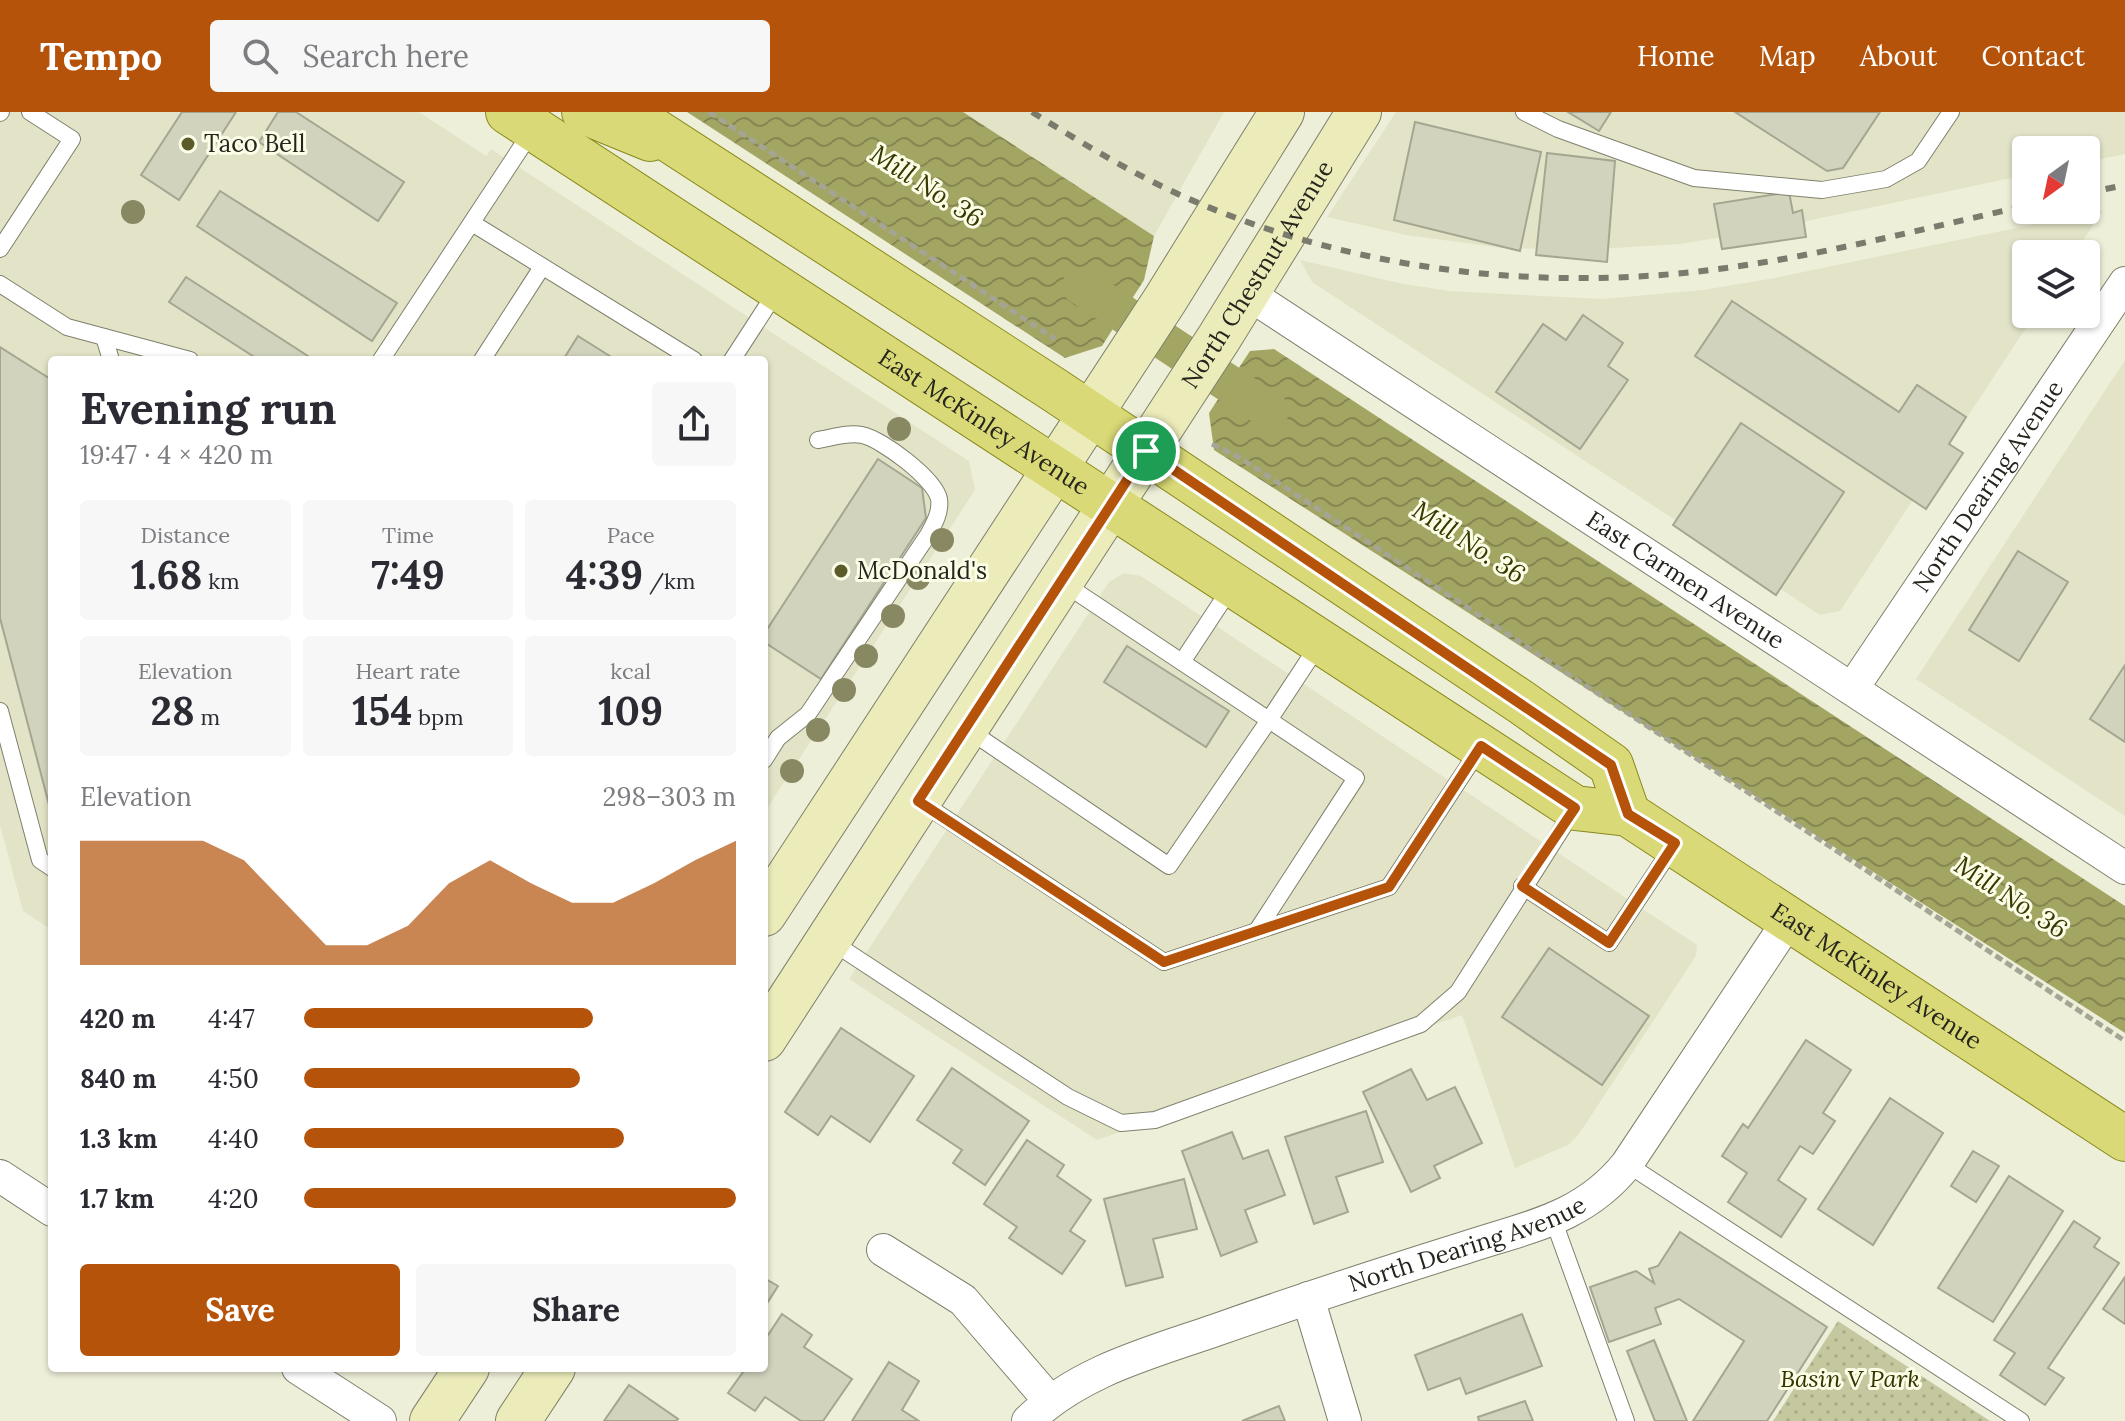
<!DOCTYPE html>
<meta charset="utf-8">
<style>
:root{--surface:#fff;--page:#f7f7f7;--text:#2b2b33;--muted:#7c7c81;--accent:#b45309}
body{margin:0;font-family:Lora,serif;background:var(--page);color:var(--text);height:100vh;display:flex;flex-direction:column;font-size:30px;white-space:nowrap}
*{box-sizing:border-box;margin:0}
p{font-size:26px;color:var(--muted)}
.icon{flex:none;width:44px;height:44px;fill:none;stroke:currentColor;stroke-width:2;stroke-linecap:round;stroke-linejoin:round}
.map{position:relative;flex:1;overflow:hidden}
.panel{position:absolute;left:48px;top:244px;width:720px;height:1016px;display:flex;flex-direction:column;background:var(--surface);border-radius:8px;box-shadow:0 2px 6px #0004}
.panel>*{flex:none}
.needle{width:52px;rotate:213deg}
.buttons{position:absolute;left:2012px;top:24px;display:grid;gap:16px}
.buttons a{display:grid;place-items:center;width:88px;height:88px;border-radius:8px;background:var(--surface);box-shadow:0 2px 6px #0004;font-size:40px}
.pin{position:absolute;display:grid;place-items:center;width:68px;height:68px;color:#fff;margin:-34px;border:4px solid #fff;border-radius:50%;box-shadow:0 2px 8px #0007}
.round{display:grid;place-items:center;flex:none;width:84px;height:84px;border-radius:8px;background:var(--page)}
.overview{display:flex;align-items:center;justify-content:space-between;height:136px;padding:0 32px}
h1{font-size:44px;font-weight:700;line-height:60px}
.metrics{display:grid;grid-template-columns:repeat(3,1fr);gap:12px;height:136px;padding:8px 32px}
.metrics div{display:grid;align-content:center;border-radius:8px;background:var(--page);text-align:center}
.metrics b{font-size:40px;font-weight:700}
.metrics small{font-size:22px;font-weight:400}
.metrics p{font-size:22px}
.chart{height:224px;padding:16px 32px}
.chart p{display:flex;justify-content:space-between}
.chart svg{width:100%;height:144px;margin-top:8px;fill:var(--accent);opacity:.7}
.primary-button{display:flex;gap:16px;margin-top:auto;padding:16px 32px}
.primary-button a{flex:1;height:92px;border-radius:8px;background:var(--accent);color:#fff;font-size:32px;font-weight:700;line-height:92px;text-align:center}
.primary-button a+a{background:var(--page);color:var(--text)}
ul{padding:0 32px;list-style:none;font-size:26px}
li{display:grid;grid-template-columns:128px 96px 1fr;align-items:center;height:60px}
li i{height:20px;border-radius:10px;background:var(--accent)}
header{display:flex;align-items:center;gap:48px;box-sizing:border-box;height:112px;padding:0 40px;background:var(--accent);color:#fff}
header strong{font-size:38px}
nav{display:flex;gap:44px;margin-inline-start:auto;font-size:28px}
.search{width:560px;height:72px;background:var(--page);display:flex;align-items:center;gap:20px;box-sizing:border-box;padding:0 28px;border-radius:8px;color:var(--muted);font-size:30px}
.map>svg:first-child{display:block}
.built{fill:#e3e4c7}
.green{fill:url(#green-dots)}
.water{fill:url(#water-waves)}
.lines{fill:none;stroke-linecap:round;stroke-linejoin:round}
.canal{stroke:#a3a563;stroke-width:38}
.building{fill:#d2d3bd;stroke:#a5a691;stroke-width:2}
.service-casing{stroke:#7f806c;stroke-width:18}
.minor-casing{stroke:#7f806c;stroke-width:34}
.secondary-casing{stroke:#7f806c;stroke-width:46}
.primary-casing{stroke:#89891c;stroke-width:46}
.path{stroke:#a4a594;stroke-width:5;stroke-dasharray:8 4;stroke-linecap:butt}
.service{stroke:#fff;stroke-width:16}
.minor{stroke:#fff;stroke-width:32}
.secondary{stroke:#ececbb;stroke-width:44}
.primary{stroke:#d9d977;stroke-width:44}
.rail{stroke:#7b7b6d;stroke-width:6;stroke-dasharray:10 10;stroke-linecap:butt}
.tree{fill:#888962}
.route-casing{stroke:#fff;stroke-width:16}
.route{stroke:#b45309;stroke-width:10}
.poi-dot{fill:#5a5b28;stroke:#fbfde6;stroke-width:3}
.labels{text-anchor:middle;stroke-width:6;stroke-linejoin:round;paint-order:stroke}
.poi-label{font-size:24px;fill:#25251d;stroke:#fbfde6;text-anchor:start}
.street-label{font-size:24px;fill:#25251d;stroke:#fbfde6}
.park-label{font-size:24px;font-style:italic;fill:#353500;stroke:#fbfde6}
.water-label{font-size:26px;font-style:italic;fill:#383801;stroke:#fbfde6}
</style>
<header>
<strong>Tempo</strong>
<div class="search"><svg class="icon" aria-label="search" viewBox="0 0 24 24"><circle cx="10" cy="10" r="6"/><path d="M15 15l6 6"/></svg>Search here</div>
<nav><a>Home</a><a>Map</a><a>About</a><a>Contact</a></nav>
</header>
<div class="map">
<svg width="2125" height="1309" viewBox="0 0 2125 1309">
<defs>
<pattern id="green-dots" width="8" height="8" patternUnits="userSpaceOnUse" patternTransform="scale(2)"><rect width="8" height="8" fill="#c5c79e"/><path d="M2 2h.1M6 6h.1" fill="none" stroke="#a9ab88" stroke-width="1.8" stroke-linecap="round"/></pattern>
<pattern id="water-waves" width="16" height="10" patternUnits="userSpaceOnUse" patternTransform="scale(2)"><rect width="16" height="10" fill="#a3a563"/><path d="M0 5q4-4 8 0t8 0" fill="none" stroke="#858651"/></pattern>
</defs>
<rect width="100%" height="100%" fill="#eeefd9"/>
<g class="built">
<path d="M 0,0 L 419,0 L 486,44 L 491,37 L 969,349 L 975,378 L 764,701 L 764,248 L 52,248 L 52,818 L 23,799 L 0,713 Z"/>
<path d="M 963,0 L 1224,0 L 1154,124 Z"/>
<path d="M 1396,0 L 2125,0 L 2125,42 L 2086,50 L 2086,38 L 2026,38 L 2026,63 L 1759,119 L 1680,132 L 1583,138 L 1502,136 L 1406,123 L 1327,105 Z"/>
<path d="M 2103,98 L 2074,142 L 2026,142 L 2026,202 L 2035,202 L 1840,499 L 1820,503 L 1312,170 L 1300,148 L 1399,171 L 1449,179 L 1602,187 L 1702,178 L 1769,167 Z"/>
<path d="M 2125,248 L 2125,704 L 1916,567 Z"/>
<path d="M 1124,461 L 1141,464 L 1697,833 L 1696,844 L 1579,1022 L 1568,1033 L 1515,1056 L 1462,903 L 1097,1028 L 849,867 L 1109,470 Z"/>
</g>
<path class="green" d="M 1838,1209 L 1990,1309 L 1773,1309 Z"/>
<g class="water">
<path d="M 687,0 L 963,0 L 1154,124 L 1144,168 L 1102,234 L 1065,246 Z"/>
<path d="M 1274,237 L 2125,794 L 2125,921 L 1214,338 L 1209,301 L 1250,239 Z"/>
</g>
<g class="lines">
<path class="canal" d="M 1081,174 L 1270,299"/>
</g>
<g class="building">
<path d="M 182,0 L 236,0 L 179,88 L 141,63 Z"/>
<path d="M 278,0 L 296,0 L 404,70 L 378,109 L 259,30 Z"/>
<path d="M 1568,0 L 1611,0 L 1599,19 Z"/>
<path d="M 1735,0 L 1880,0 L 1843,56 L 1827,59 Z"/>
<path d="M 1415,10 L 1541,40 L 1520,139 L 1394,108 Z"/>
<path d="M 1547,41 L 1615,49 L 1607,150 L 1536,143 Z"/>
<path d="M 220,79 L 397,191 L 372,229 L 197,114 Z"/>
<path d="M 1789,80 L 1793,101 L 1802,98 L 1806,125 L 1722,137 L 1714,92 Z"/>
<path d="M 186,165 L 314,248 L 259,248 L 169,190 Z"/>
<path d="M 1732,189 L 1899,300 L 1917,273 L 1966,305 L 1949,332 L 1963,341 L 1926,397 L 1695,244 Z"/>
<path d="M 1583,203 L 1623,231 L 1608,254 L 1628,268 L 1580,337 L 1496,280 L 1543,212 L 1566,228 Z"/>
<path d="M 578,224 L 616,248 L 563,248 Z"/>
<path d="M 0,235 L 52,268 L 52,704 L 0,506 Z"/>
<path d="M 1741,311 L 1844,380 L 1776,483 L 1673,413 Z"/>
<path d="M 878,347 L 922,376 L 926,406 L 821,567 L 764,530 L 764,522 Z"/>
<path d="M 2018,439 L 2068,470 L 2019,549 L 1969,518 Z"/>
<path d="M 1127,534 L 1229,599 L 1206,635 L 1104,570 Z"/>
<path d="M 2125,553 L 2125,630 L 2090,607 Z"/>
<path d="M 1549,836 L 1649,904 L 1602,973 L 1502,905 Z"/>
<path d="M 841,916 L 914,964 L 870,1030 L 831,1004 L 818,1023 L 785,1000 Z"/>
<path d="M 1806,928 L 1851,958 L 1823,1001 L 1835,1009 L 1813,1042 L 1800,1034 L 1778,1068 L 1806,1087 L 1781,1125 L 1728,1090 L 1747,1061 L 1722,1044 L 1743,1012 L 1748,1016 Z"/>
<path d="M 952,956 L 1029,1009 L 985,1073 L 953,1051 L 962,1038 L 917,1008 Z"/>
<path d="M 1411,957 L 1427,988 L 1455,975 L 1482,1031 L 1434,1054 L 1440,1066 L 1411,1080 L 1363,980 Z"/>
<path d="M 1890,986 L 1943,1021 L 1873,1133 L 1818,1097 Z"/>
<path d="M 1366,999 L 1383,1050 L 1336,1065 L 1348,1100 L 1314,1112 L 1285,1025 Z"/>
<path d="M 1232,1020 L 1243,1047 L 1268,1038 L 1285,1083 L 1245,1098 L 1257,1130 L 1221,1144 L 1182,1039 Z"/>
<path d="M 1027,1028 L 1064,1053 L 1057,1064 L 1091,1088 L 1070,1119 L 1085,1129 L 1062,1162 L 1009,1126 L 1017,1115 L 984,1092 Z"/>
<path d="M 1973,1039 L 1999,1054 L 1976,1090 L 1951,1074 Z"/>
<path d="M 2009,1064 L 2063,1099 L 1993,1210 L 1938,1176 Z"/>
<path d="M 1184,1067 L 1197,1117 L 1153,1127 L 1163,1165 L 1126,1174 L 1104,1087 Z"/>
<path d="M 2074,1109 L 2100,1126 L 2094,1135 L 2119,1151 L 2048,1256 L 2064,1266 L 2045,1293 L 2000,1263 L 2015,1241 L 1994,1228 Z"/>
<path d="M 1680,1120 L 1827,1215 L 1767,1309 L 1693,1309 L 1744,1229 L 1679,1187 L 1655,1196 L 1661,1212 L 1609,1230 L 1590,1175 L 1636,1159 L 1654,1171 L 1649,1157 L 1658,1154 Z"/>
<path d="M 2125,1165 L 2125,1212 L 2103,1197 Z"/>
<path d="M 764,1166 L 778,1174 L 764,1196 Z"/>
<path d="M 782,1202 L 812,1223 L 804,1235 L 852,1267 L 823,1309 L 801,1309 L 765,1285 L 755,1299 L 728,1281 L 746,1256 L 764,1256 L 764,1229 Z"/>
<path d="M 1522,1202 L 1542,1254 L 1466,1282 L 1460,1266 L 1428,1278 L 1415,1243 Z"/>
<path d="M 1654,1228 L 1687,1309 L 1655,1309 L 1627,1239 Z"/>
<path d="M 889,1250 L 919,1269 L 902,1298 L 919,1309 L 852,1309 Z"/>
<path d="M 629,1273 L 678,1307 L 676,1309 L 604,1309 Z"/>
<path d="M 1525,1289 L 1533,1309 L 1479,1309 L 1478,1305 Z"/>
<path d="M 1279,1294 L 1285,1309 L 1242,1309 Z"/>
</g>
<g class="lines">
<g class="service-casing">
<g id="service">
<path d="M 1524,0 L 1558,17 L 1694,66 L 1822,78 L 1886,67 L 1918,49 L 1951,0"/>
<path d="M 0,1 L 1,0"/>
<path d="M 472,111 L 694,248"/>
<path d="M 0,137 L 72,27 L 30,0"/>
<path d="M 0,172 L 67,215 L 190,248"/>
<path d="M 104,225 L 111,248"/>
<path d="M 381,248 L 532,19"/>
<path d="M 482,248 L 542,155"/>
<path d="M 732,248 L 778,177"/>
<path d="M 1182,550 L 1232,474"/>
<path d="M 0,599 L 40,748 L 52,756"/>
<path d="M 967,617 L 1169,754 L 1269,608 L 1063,471"/>
<path d="M 764,648 L 778,626 L 808,602 L 928,423 C 934,412 941,400 939,387 C 935,367 882,327 862,323 C 848,320 831,326 818,328"/>
<path d="M 919,689 L 1164,850 L 1389,775 L 1480,636"/>
<path d="M 1522,774 L 1609,831 L 1674,733"/>
<path d="M 1258,817 L 1356,666 L 1269,608 L 1319,532"/>
<path d="M 829,828 L 1068,985 L 1121,1011 L 1155,1008 L 1421,912 L 1458,880 L 1575,696"/>
<path d="M 1627,1052 L 2021,1309"/>
<path d="M 1553,1107 L 1626,1309"/>
</g>
</g>
<g class="minor-casing">
<g id="minor">
<path id="s1" d="M 1247,181 L 2125,756"/>
<path id="s2" d="M 1852,577 L 2125,171"/>
<path d="M 0,1064 L 52,1098"/>
<path d="M 883,1138 L 963,1188 L 1049,1288"/>
<path d="M 1308,1186 L 1345,1309"/>
<path d="M 298,1256 L 380,1309"/>
<path id="s3" d="M 1028,1309 C 1079,1259 1150,1241 1216,1218 C 1298,1189 1381,1162 1464,1136 C 1527,1115 1583,1107 1627,1052 L 1789,808"/>
</g>
</g>
<g class="secondary-casing">
<g id="secondary">
<path d="M 764,802 L 1165,188 L 1282,0"/>
<path id="s4" d="M 764,927 L 1219,226 L 1359,0"/>
<path d="M 432,1309 L 467,1256"/>
<path d="M 518,1309 L 553,1256"/>
</g>
</g>
<g class="primary-casing">
<g id="primary">
<path id="s5" d="M 508,0 L 1575,696 L 1628,702 L 2125,1027"/>
<path d="M 584,0 L 650,27"/>
<path d="M 626,0 L 1056,279 L 1521,590 L 1611,653 L 1628,702"/>
</g>
</g>
<g class="path">
<path d="M 709,0 L 1055,227"/>
<path d="M 1212,332 L 1239,345 L 2125,929"/>
</g>
<use href="#service" class="service"/>
<use href="#minor" class="minor"/>
<use href="#secondary" class="secondary"/>
<use href="#primary" class="primary"/>
<g class="rail">
<path d="M 1032,0 C 1080,30 1128,59 1180,83 C 1347,158 1537,181 1718,157 C 1821,144 1924,116 2026,94"/>
<path d="M 2086,81 L 2125,73"/>
</g>
</g>
<g class="tree">
<circle cx="133" cy="100" r="12"/>
<circle cx="899" cy="317" r="12"/>
<circle cx="942" cy="428" r="12"/>
<circle cx="918" cy="466" r="12"/>
<circle cx="893" cy="504" r="12"/>
<circle cx="866" cy="544" r="12"/>
<circle cx="844" cy="578" r="12"/>
<circle cx="818" cy="618" r="12"/>
<circle cx="792" cy="659" r="12"/>
</g>
<g class="lines">
<g class="route-casing">
<path id="route" d="M 1146,339 L 1611,653 L 1628,702 L 1675,731 L 1609,831 L 1522,774 L 1575,696 L 1481,634 L 1389,775 L 1164,850 L 918,689 Z"/>
</g>
<use href="#route" class="route"/>
</g>
<g class="poi-dot">
<circle cx="188" cy="32" r="8"/>
<circle cx="841" cy="459" r="8"/>
</g>
<g class="labels">
<g class="poi-label">
<text x="204" y="40">Taco Bell</text>
<text x="857" y="467">McDonald's</text>
</g>
<g class="street-label">
<text dy="8" stroke="none"><textPath href="#s4" startOffset="910">North Chestnut Avenue</textPath></text>
<text dy="8" stroke="none"><textPath href="#s5" startOffset="568">East McKinley Avenue</textPath></text>
<text dy="8" stroke="none"><textPath href="#s2" startOffset="244">North Dearing Avenue</textPath></text>
<text dy="8" stroke="none"><textPath href="#s1" startOffset="524">East Carmen Avenue</textPath></text>
<text dy="8" stroke="none"><textPath href="#s5" startOffset="1624">East McKinley Avenue</textPath></text>
<text dy="8" stroke="none"><textPath href="#s3" startOffset="476">North Dearing Avenue</textPath></text>
</g>
<g class="park-label">
<text x="1850" y="1275">Basin V Park</text>
</g>
<g class="water-label">
<text transform="translate(927 74) rotate(33)" y="9">Mill No. 36</text>
<text transform="translate(1469 430) rotate(33)" y="9">Mill No. 36</text>
<text transform="translate(2011 785) rotate(33)" y="9">Mill No. 36</text>
</g>
</g>
</svg>
<div class="buttons">
<a><svg class="needle" viewBox="-14 -14 28 28"><path d="M0-13l5 13h-10z" fill="#e53935"/><path d="M0 13l5-13h-10z" fill="#7c7c81"/></svg></a>
<a><svg class="icon" aria-label="layers" viewBox="0 0 24 24"><path d="M12 4l9 5-9 5-9-5zM3 14l9 5 9-5"/></svg></a>
</div>
<div class="pin" style="left:1146px;top:339px;background:#1e9e55"><svg class="icon" aria-label="arrive" viewBox="0 0 24 24"><path d="M6 21V4h12l-3 4 3 4H6"/></svg></div>
<section class="panel">
<div class="overview"><div><h1>Evening run</h1><p>19:47 · 4 × 420 m</p></div><a class="round"><svg class="icon" aria-label="share" viewBox="0 0 24 24"><path d="M12 15V3M7 8l5-5 5 5M5 13v7h14v-7"/></svg></a></div>
<div class="metrics">
<div><p>Distance</p><b>1.68<small> km</small></b></div>
<div><p>Time</p><b>7:49</b></div>
<div><p>Pace</p><b>4:39<small> /km</small></b></div>
</div>
<div class="metrics">
<div><p>Elevation</p><b>28<small> m</small></b></div>
<div><p>Heart rate</p><b>154<small> bpm</small></b></div>
<div><p>kcal</p><b>109</b></div>
</div>
<div class="chart"><p><span>Elevation</span>298–303 m</p>
<svg viewBox="0 0 160 44" preserveAspectRatio="none"><path d="M0 44V6L10 6L20 6L30 6L40 12L50 25L60 38L70 38L80 32L90 19L100 12L110 19L120 25L130 25L140 19L150 12L160 6V44z"/></svg>
</div>
<ul>
<li><b>420 m</b>4:47<i style="width:67%"></i></li>
<li><b>840 m</b>4:50<i style="width:64%"></i></li>
<li><b>1.3 km</b>4:40<i style="width:74%"></i></li>
<li><b>1.7 km</b>4:20<i style="width:100%"></i></li>
</ul>
<div class="primary-button"><a>Save</a><a>Share</a></div>
</section>
</div>
